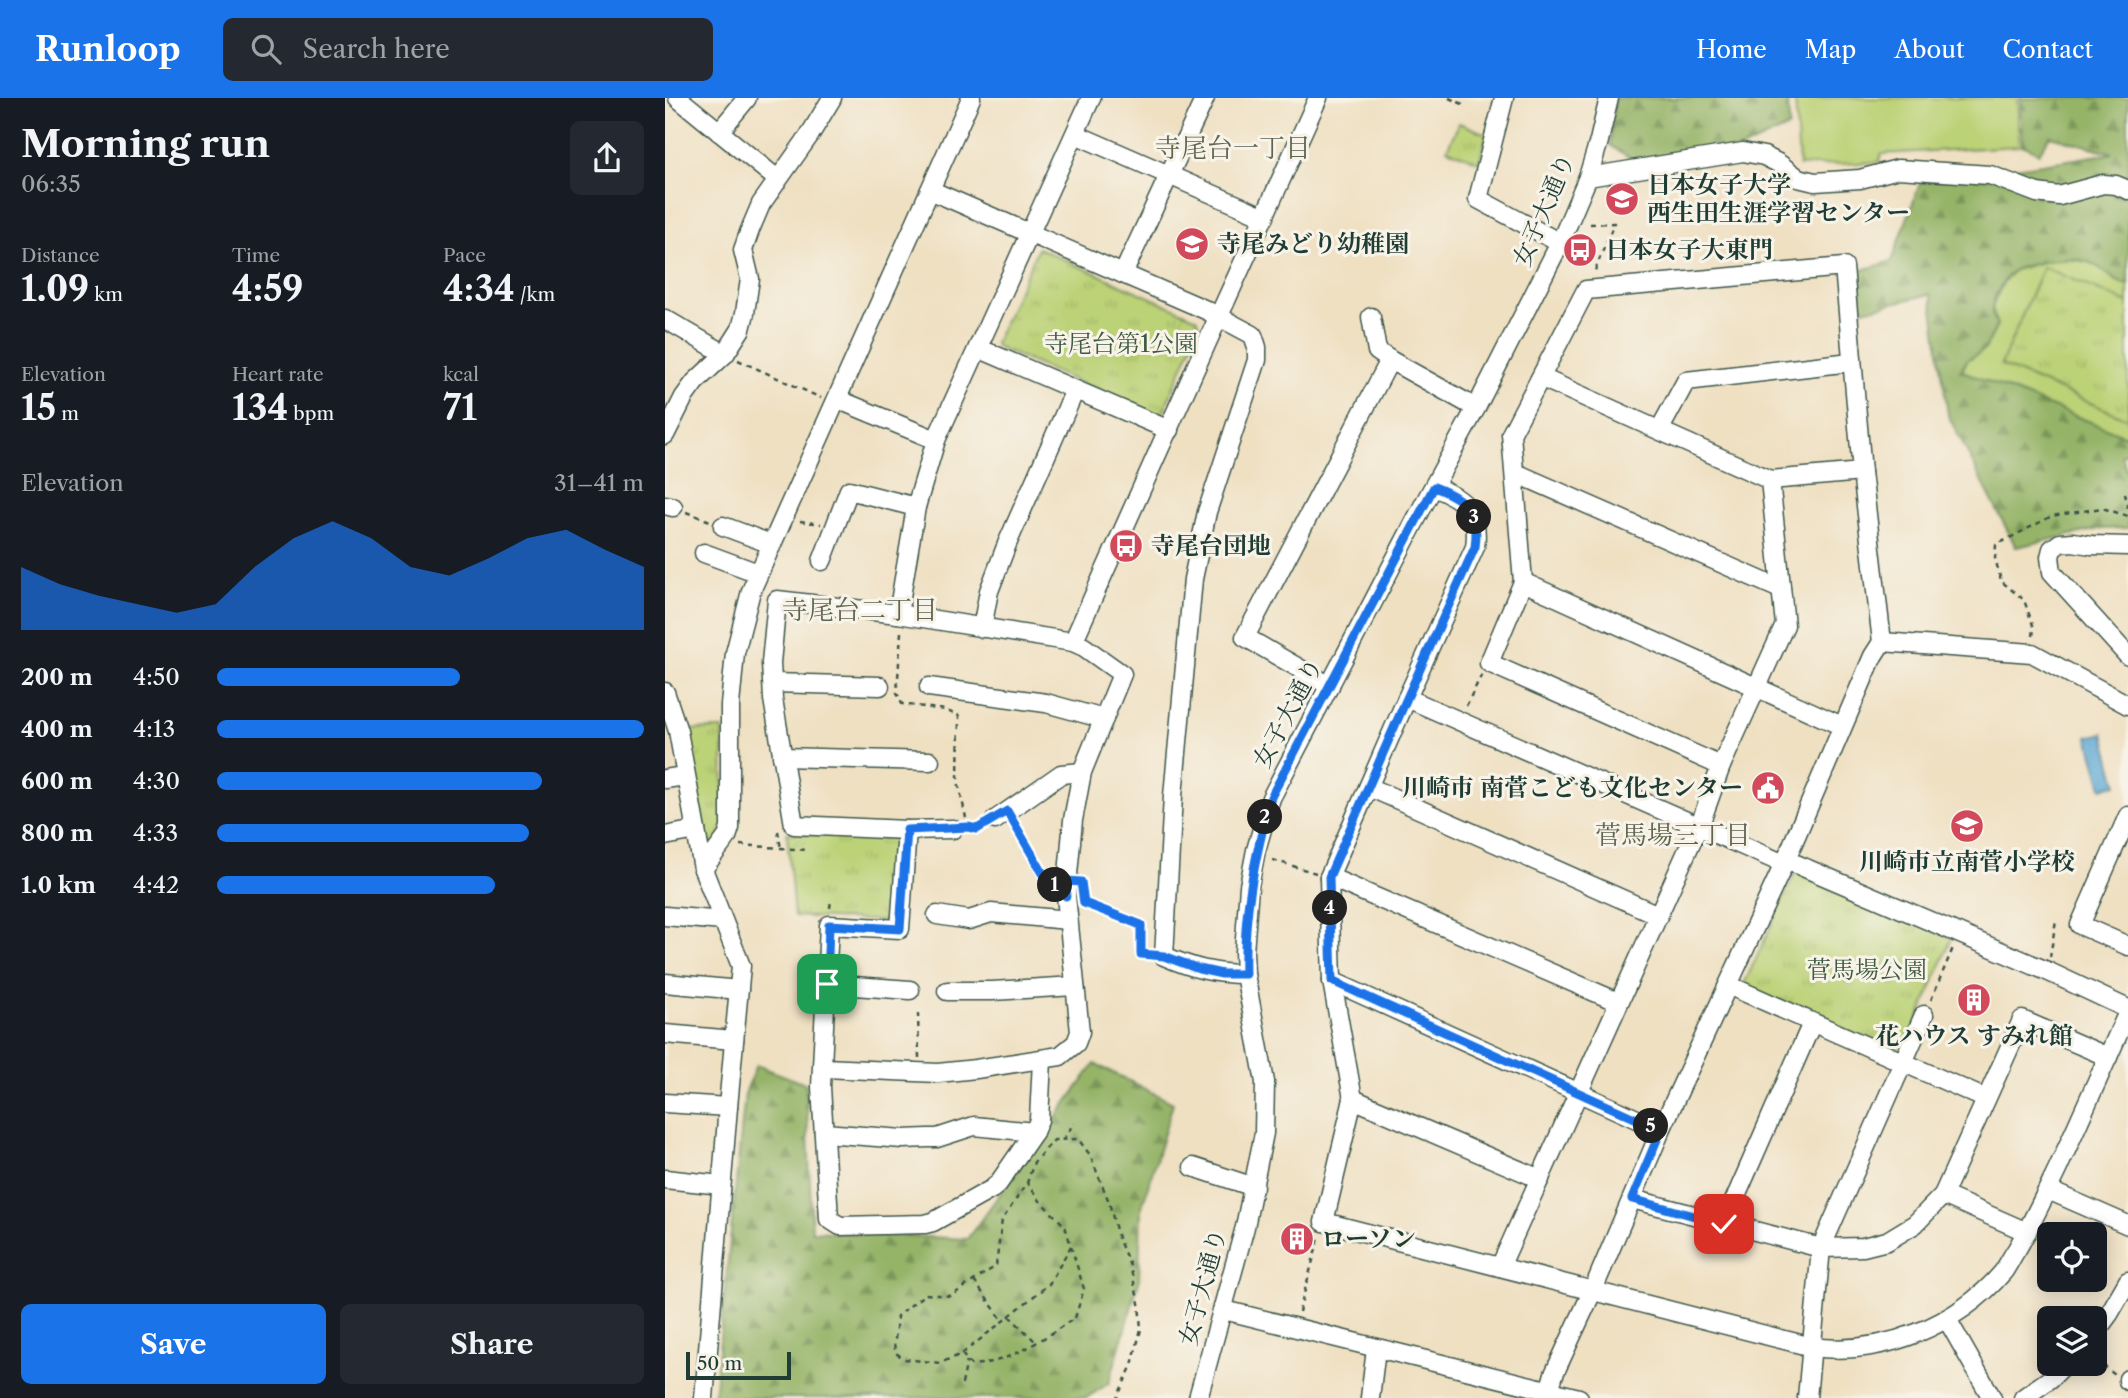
<!DOCTYPE html>
<meta charset="utf-8">
<style>
:root{--surface:#171b24;--page:#242831;--text:#f1f3f6;--muted:#9ea1a6;--accent:#1a73e8}
body{margin:0;font-family:"Libre Caslon Text","Noto Serif JP",serif;background:var(--page);color:var(--text);height:100vh;display:flex;flex-direction:column;font-size:26px;white-space:nowrap}
*{box-sizing:border-box;margin:0}
p{font-size:23px;color:var(--muted)}
.icon{flex:none;width:38px;height:38px;fill:none;stroke:currentColor;stroke-width:2;stroke-linecap:round;stroke-linejoin:round}
.map{position:relative;flex:1;overflow:hidden}
.panel{display:flex;flex-direction:column;background:var(--surface);width:665px}
.panel>*{flex:none}
.fabs{position:absolute;left:1372px;top:1124px;display:grid;gap:14px}
.fabs a{display:grid;place-items:center;width:70px;height:70px;border-radius:10px;background:var(--surface);box-shadow:0 4px 18px #0003;font-size:35px}
.scale{position:absolute;left:21px;bottom:18px;width:105px;box-sizing:border-box;padding-left:7px;border:4px solid #1f3d34;border-top:0;font-size:19px;line-height:24px;white-space:nowrap;color:#1f3d34;-webkit-text-stroke:5px #f7f3e8;paint-order:stroke}
.pin{position:absolute;display:grid;place-items:center;width:60px;height:60px;color:#fff;margin:-30px;border-radius:14px;box-shadow:0 4px 10px #0006}
.km{position:absolute;width:35px;height:35px;margin:-18px;border-radius:50%;background:#222;color:#fff;font-size:19px;line-height:35px;text-align:center}
.round{display:grid;place-items:center;flex:none;width:74px;height:74px;border-radius:10px;background:var(--page)}
.headline{display:flex;align-items:center;justify-content:space-between;height:119px;padding:0 21px}
h1{font-size:38px;font-weight:700;line-height:52px}
.figures{display:grid;grid-template-columns:repeat(3,1fr);gap:10px;height:119px;padding:7px 21px}
.figures div{display:grid;align-content:center}
.figures b{font-size:35px;font-weight:700}
.figures small{font-size:19px;font-weight:400}
.figures p{font-size:19px}
.chart{height:196px;padding:14px 21px}
.chart p{display:flex;justify-content:space-between}
.chart svg{width:100%;height:126px;margin-top:7px;fill:var(--accent);opacity:.7}
.action{display:flex;gap:14px;margin-top:auto;padding:14px 21px}
.action a{flex:1;height:80px;border-radius:10px;background:var(--accent);color:#fff;font-size:28px;font-weight:700;line-height:80px;text-align:center}
.action a+a{background:var(--page);color:var(--text)}
ul{padding:0 21px;list-style:none;font-size:23px}
li{display:grid;grid-template-columns:112px 84px 1fr;align-items:center;height:52px}
li i{height:18px;border-radius:9px;background:var(--accent)}
header{display:flex;align-items:center;gap:42px;box-sizing:border-box;height:98px;padding:0 35px;background:var(--accent);color:#fff}
header strong{font-size:33px}
nav{display:flex;gap:38px;margin-inline-start:auto;font-size:24px}
.search{width:490px;height:63px;background:var(--page);display:flex;align-items:center;gap:18px;box-sizing:border-box;padding:0 24px;border-radius:10px;color:var(--muted);font-size:26px}
main{display:flex;flex:1;min-height:0}
.map>svg:first-child{display:block}
.green{fill:#bcd277;stroke:#6e8856;stroke-width:2}
.forest{fill:url(#forest-firs);stroke:#5a784e;stroke-width:2}
.park{fill:url(#park-tufts);stroke:#6e8856;stroke-width:2}
.water{fill:#5ca7d4;stroke:#3e7284;stroke-width:2}
.lines{fill:none;stroke-linecap:round;stroke-linejoin:round}
.minor-casing{stroke:#3e5549;stroke-width:21}
.path{stroke:#3e5549;stroke-width:2.5;stroke-dasharray:5 5;stroke-linecap:butt}
.minor{stroke:#fff;stroke-width:18}
.route-casing{stroke:#fff;stroke-width:14}
.route{stroke:#1a73e8;stroke-width:9}
.labels{text-anchor:middle;stroke-width:6;stroke-linejoin:round;paint-order:stroke}
.poi-label{font-size:24px;font-weight:bold;fill:#1f3d34;stroke:#f7f3e8;text-anchor:start}
.street-label{font-size:24px;fill:#1f3d34;stroke:#f7f3e8}
.park-label{font-size:24px;fill:#3e5b41;stroke:#f7f3e8}
.neighbourhood-label{font-size:26px;fill:#60654f;stroke:#f7f3e8}
</style>
<header>
<strong>Runloop</strong>
<div class="search"><svg class="icon" aria-label="search" viewBox="0 0 24 24"><circle cx="10" cy="10" r="6"/><path d="M15 15l6 6"/></svg>Search here</div>
<nav><a>Home</a><a>Map</a><a>About</a><a>Contact</a></nav>
</header>
<main>
<section class="panel">
<div class="headline"><div><h1>Morning run</h1><p>06:35</p></div><a class="round"><svg class="icon" aria-label="share" viewBox="0 0 24 24"><path d="M12 15V3M7 8l5-5 5 5M5 13v7h14v-7"/></svg></a></div>
<div class="figures">
<div><p>Distance</p><b>1.09<small> km</small></b></div>
<div><p>Time</p><b>4:59</b></div>
<div><p>Pace</p><b>4:34<small> /km</small></b></div>
</div>
<div class="figures">
<div><p>Elevation</p><b>15<small> m</small></b></div>
<div><p>Heart rate</p><b>134<small> bpm</small></b></div>
<div><p>kcal</p><b>71</b></div>
</div>
<div class="chart"><p><span>Elevation</span>31–41 m</p>
<svg viewBox="0 0 160 44" preserveAspectRatio="none"><path d="M0 44V22L10 28L20 32L30 35L40 38L50 35L60 22L70 12L80 6L90 12L100 22L110 25L120 19L130 12L140 9L150 16L160 22V44z"/></svg>
</div>
<ul>
<li><b>200 m</b>4:50<i style="width:57%"></i></li>
<li><b>400 m</b>4:13<i style="width:100%"></i></li>
<li><b>600 m</b>4:30<i style="width:76%"></i></li>
<li><b>800 m</b>4:33<i style="width:73%"></i></li>
<li><b>1.0 km</b>4:42<i style="width:65%"></i></li>
</ul>
<div class="action"><a>Save</a><a>Share</a></div>
</section>
<div class="map">
<svg width="1463" height="1300" viewBox="0 0 1463 1300">
<defs>
<pattern id="forest-firs" width="22" height="20" patternUnits="userSpaceOnUse" patternTransform="scale(1.75)"><rect width="22" height="20" fill="#95b468"/><path d="M5 1l3.5 6h-7zM16 11l3.5 6h-7z" fill="#799456"/></pattern>
<pattern id="park-tufts" width="24" height="20" patternUnits="userSpaceOnUse" patternTransform="scale(1.75)"><rect width="24" height="20" fill="#bcd277"/><path d="M3 7l-1-3M5 7V3M7 7l1-3M15 17l-1-3M17 17v-4M19 17l1-3" fill="none" stroke="#a1b568"/></pattern>
</defs>
<rect width="100%" height="100%" fill="#f7f3e8"/>
<filter id="ink" filterUnits="userSpaceOnUse"><feTurbulence type="fractalNoise" baseFrequency=".0143" numOctaves="2"/><feDisplacementMap in="SourceGraphic" scale="14" xChannelSelector="R" yChannelSelector="G"/><feConvolveMatrix kernelMatrix="1 2 1 2 8 2 1 2 1" color-interpolation-filters="sRGB"/></filter>
<filter id="wash" filterUnits="userSpaceOnUse"><feTurbulence type="fractalNoise" baseFrequency=".00686" numOctaves="4" result="noise"/><feDisplacementMap in="SourceGraphic" scale="28" xChannelSelector="R" yChannelSelector="G"/><feGaussianBlur stdDeviation="1.57" result="paint"/><feColorMatrix in="noise" values="0 0 0 0 0 0 0 0 0 0 0 0 0 0 0 0 0 1.4 0 .05"/><feComposite in="paint" operator="in"/></filter>
<g filter="url(#wash)">
<rect width="100%" height="100%" fill="#efe0c2"/>
<g class="green">
<path d="M 1130,0 L 1352,0 L 1354,48 L 1216,56 L 1214,64 L 1134,68 Z"/>
<path d="M 1385,162 C 1403,162 1419,160 1435,169 C 1448,177 1445,183 1463,187 L 1463,205 L 1378,169 L 1336,267 L 1463,321 L 1463,339 L 1297,273 L 1302,262 L 1320,251 L 1332,228 L 1327,209 L 1337,187 L 1349,172 Z"/>
</g>
<g class="forest">
<path d="M 950,0 L 1123,0 L 1124,29 L 1058,59 L 979,69 L 945,47 Z"/>
<path d="M 1355,0 L 1463,0 L 1463,187 C 1443,182 1437,166 1416,162 C 1402,159 1358,165 1347,174 C 1338,182 1327,200 1327,212 C 1327,217 1330,222 1332,227 L 1320,251 L 1302,262 L 1297,273 L 1463,339 L 1463,355 L 1456,357 L 1463,378 L 1463,430 L 1434,431 L 1351,449 L 1283,317 L 1266,196 L 1198,212 L 1191,174 L 1227,163 L 1255,85 L 1448,55 L 1385,38 L 1374,55 L 1357,47 Z"/>
<path d="M 430,966 L 508,1005 L 476,1112 L 474,1183 L 444,1285 L 421,1300 L 49,1300 L 80,996 L 91,967 L 141,986 L 147,1133 L 302,1141 Z"/>
</g>
<g class="park">
<path d="M 794,25 L 822,36 L 814,64 L 782,51 Z"/>
<path d="M 373,150 L 532,220 L 535,229 L 496,319 L 331,249 L 330,245 Z"/>
<path d="M 1378,169 L 1463,205 L 1463,321 L 1336,267 Z"/>
<path d="M 58,631 L 59,726 L 50,748 L 42,746 L 21,632 Z"/>
<path d="M 122,735 L 226,739 L 234,747 L 228,816 L 219,823 L 129,818 Z"/>
<path d="M 1132,772 L 1287,840 L 1240,953 L 1233,957 L 1083,890 L 1080,884 Z"/>
</g>
<path class="water" d="M 1439,635 L 1452,686 L 1437,690 L 1423,639 Z"/>
</g>
<g filter="url(#ink)">
<g class="lines">
<g class="minor-casing">
<g id="minor">
<path d="M 13,0 L 112,81"/>
<path d="M 839,0 L 813,101 L 895,145"/>
<path d="M 54,34 L 82,0"/>
<path d="M 410,36 L 600,119"/>
<path d="M 923,79 L 1078,54 L 1099,58 L 1113,65 L 1133,80 L 1150,84 L 1195,81 L 1233,71 L 1325,77 L 1372,95 L 1394,98 L 1438,86 L 1451,87 L 1463,92"/>
<path d="M 265,92 L 541,212 L 588,237 L 592,249 L 592,262 L 542,414 L 528,481 L 508,698 L 499,858 C 527,870 549,876 580,876"/>
<path d="M 458,176 L 540,0"/>
<path d="M 706,219 L 712,253 L 725,262 L 811,310"/>
<path d="M 0,221 L 60,256"/>
<path d="M 313,250 L 504,332"/>
<path d="M 877,280 L 1105,382 L 1197,374"/>
<path d="M 172,301 L 271,342"/>
<path d="M 995,331 L 1021,283 L 1186,264"/>
<path d="M 0,337 L 19,299 L 30,284 L 60,256 L 76,231 L 80,215 L 85,181 L 78,152 L 85,132 L 96,106 L 144,38 L 167,0"/>
<path d="M 851,375 L 1115,491"/>
<path d="M 769,389 C 800,401 815,414 810,449 L 742,600 L 664,779 L 667,883 L 688,1001 L 659,1124 L 1147,1249 C 1217,1258 1292,1228 1338,1174 C 1343,1167 1347,1158 1352,1151 C 1367,1125 1380,1097 1393,1070 C 1416,1018 1440,966 1463,914"/>
<path d="M 0,407 L 8,409"/>
<path d="M 58,428 L 106,446"/>
<path d="M 1463,448 L 1426,447 L 1408,444 L 1395,445 L 1387,451 L 1385,459 L 1387,474 L 1463,558"/>
<path d="M 39,455 L 93,475"/>
<path d="M 157,463 L 184,392 L 251,409"/>
<path d="M 858,484 L 1177,628"/>
<path d="M 233,516 L 251,409 L 271,342 L 426,0"/>
<path d="M 317,530 L 324,493 L 342,446 L 410,292"/>
<path d="M 408,544 L 548,231 L 653,0"/>
<path d="M 1217,544 L 1367,555 L 1463,607"/>
<path d="M 108,585 L 215,588"/>
<path d="M 665,588 L 580,539 L 725,262"/>
<path d="M 264,589 L 381,605 L 439,621"/>
<path d="M 0,594 L 13,633 L 38,771 L 76,868 L 63,1009 L 39,1300"/>
<path d="M 742,600 L 1119,766"/>
<path d="M 117,659 L 265,663"/>
<path d="M 0,681 L 20,678"/>
<path d="M 704,689 L 993,817"/>
<path d="M 1463,718 L 1415,827 L 1463,848"/>
<path d="M 330,722 L 396,676 L 417,674"/>
<path d="M 242,732 L 235,831 L 164,827 L 156,989 L 164,1121 L 175,1128 L 260,1126 L 268,1124 L 327,1091 L 333,1086 L 369,1034 L 374,1022 L 377,962"/>
<path d="M 0,738 L 31,732"/>
<path d="M 1131,766 L 1382,873 L 1463,911"/>
<path d="M 38,771 L 62,739 L 65,730 L 65,607 L 70,555 L 86,493 L 306,0"/>
<path d="M 664,779 L 953,904"/>
<path d="M 272,817 L 304,822 L 326,815 L 403,822"/>
<path d="M 0,818 L 58,823"/>
<path d="M 667,883 L 996,1032"/>
<path d="M 0,885 L 74,892"/>
<path d="M 161,886 L 245,892"/>
<path d="M 1063,887 L 1321,1001"/>
<path d="M 282,893 L 327,893 L 410,888"/>
<path d="M 0,936 L 69,942"/>
<path d="M 159,970 L 273,975 L 311,971 L 395,958 L 411,945 L 415,934 L 401,798 L 408,722 L 417,674 L 457,576 L 419,549 L 408,544 L 233,516 L 112,502 L 106,565 L 108,601 L 129,727 L 242,732 L 288,731"/>
<path d="M 688,1001 L 875,1081"/>
<path d="M 0,1005 L 63,1009"/>
<path d="M 159,1035 L 238,1041 L 263,1040 L 272,1040 L 309,1028 L 369,1034"/>
<path d="M 528,1069 L 589,1089"/>
<path d="M 0,1081 L 56,1087"/>
<path d="M 1383,1092 L 1463,1127"/>
<path d="M 1278,1097 L 1362,1134"/>
<path d="M 967,1101 L 1156,1150 L 1198,1149 L 1222,1143 L 1250,1126 L 1278,1097 L 1357,922 L 1443,959"/>
<path d="M 1059,1126 L 1147,925"/>
<path d="M 835,1169 L 1038,718 L 1056,668 L 1120,527 L 1105,382"/>
<path d="M 559,1212 L 914,1300"/>
<path d="M 1282,1221 L 1327,1300"/>
<path d="M 1430,1235 L 1444,1216 L 1463,1183"/>
<path d="M 1463,1281 L 1463,1283"/>
<path d="M 533,1300 L 580,1129 L 599,1035 L 600,984 L 580,876 L 579,854 L 584,788 L 591,752 L 606,700 L 759,406 L 811,310 L 895,145 L 923,79 L 934,43 L 944,0"/>
<path d="M 705,1300 L 711,1251"/>
<path d="M 882,1300 L 889,1276 L 928,1192 L 996,1032 L 1119,766 L 1208,558 L 1217,544 L 1197,374 L 1179,169 L 921,192 L 846,336 L 858,484 L 824,565 L 1056,668"/>
<path d="M 1142,1300 L 1156,1150 L 1259,917"/>
<path d="M 1358,1300 L 1385,1281 L 1401,1265"/>
</g>
</g>
<g class="path">
<path d="M 784,0 L 800,7"/>
<path d="M 925,126 L 949,125 L 929,175"/>
<path d="M 73,262 L 156,300"/>
<path d="M 1460,395 L 1463,412"/>
<path d="M 21,414 L 45,423"/>
<path d="M 135,423 L 156,426"/>
<path d="M 236,534 L 232,595 L 237,606 L 280,612 L 294,618 L 293,683 L 301,720"/>
<path d="M 1368,538 L 1369,530 L 1359,502 L 1336,483 L 1330,460 L 1331,447 L 1387,418 L 1437,410 L 1463,418"/>
<path d="M 801,608 L 817,576"/>
<path d="M 350,728 L 379,777 L 386,784"/>
<path d="M 302,729 L 312,731 L 316,729"/>
<path d="M 113,733 L 116,751"/>
<path d="M 75,747 L 142,752"/>
<path d="M 608,762 L 651,775"/>
<path d="M 419,804 L 419,805 L 476,827 L 476,856 L 482,856"/>
<path d="M 165,810 L 166,801"/>
<path d="M 1385,859 L 1391,822"/>
<path d="M 1266,902 L 1288,850"/>
<path d="M 253,915 L 254,960"/>
<path d="M 398,1042 L 409,1025"/>
<path d="M 406,1148 L 384,1186 L 297,1256 L 275,1265 L 240,1261 L 229,1254 L 232,1218 L 260,1196 L 286,1198 L 331,1168 L 337,1122 L 362,1085 L 369,1064 L 389,1042 L 413,1041 L 425,1057 L 444,1104 L 453,1140 L 465,1168 L 474,1205 L 476,1231 L 467,1267 L 452,1300"/>
<path d="M 309,1183 L 338,1223"/>
<path d="M 634,1214 L 654,1140"/>
<path d="M 344,1218 L 371,1244"/>
<path d="M 297,1256 L 306,1267 C 346,1265 377,1241 410,1220 L 419,1191 L 400,1128 L 376,1104 L 362,1085"/>
<path d="M 1430,1261 L 1450,1277"/>
<path d="M 297,1286 L 302,1263"/>
</g>
<use href="#minor" class="minor"/>
</g>
</g>
<g class="lines" filter="url(#ink)">
<g class="route-casing">
<path id="route" d="M 162,886 L 164,827 L 235,831 L 242,732 L 303,729 L 312,731 L 342,713 L 379,777 L 401,798 L 402,783 L 416,784 L 419,805 L 476,827 L 476,856 L 499,858 L 534,871 L 557,876 L 580,876 C 578,815 590,758 606,699 L 769,389 C 801,401 815,414 810,449 L 742,600 L 664,779 L 667,883 L 996,1032 L 967,1101 L 1059,1126"/>
</g>
<use href="#route" class="route"/>
</g>
<defs>
<g id="university-disc" transform="scale(1.75)"><circle r="9.5" fill="#d1495b" stroke="#f7f3e8"/><path d="M0-5L7-2L0 1L-7-2ZM-4 1L0 2.5L4 1V4Q0 6-4 4Z" fill="#fff"/></g>
<g id="school-disc" transform="scale(1.75)"><circle r="9.5" fill="#d1495b" stroke="#f7f3e8"/><path d="M0-5L7-2L0 1L-7-2ZM-4 1L0 2.5L4 1V4Q0 6-4 4Z" fill="#fff"/></g>
<g id="bus-disc" transform="scale(1.75)"><circle r="9.5" fill="#d1495b" stroke="#f7f3e8"/><path d="M-5-6H5V4H4V6H2V4H-2V6H-4V4H-5ZM-3.5-4V0h7V-4ZM-3.5 1.2v1.5H-2V1.2ZM2 1.2v1.5H3.5V1.2Z" fill="#fff"/></g>
<g id="civic-disc" transform="scale(1.75)"><circle r="9.5" fill="#d1495b" stroke="#f7f3e8"/><path d="M-.6-6.5H3V-4.5H.6V-3L4-1V1h2V6H-6V1h2V-1L-.6-3ZM-1.2 2.5V6h2.4V2.5Z" fill="#fff"/></g>
<g id="building-disc" transform="scale(1.75)"><circle r="9.5" fill="#d1495b" stroke="#f7f3e8"/><path d="M-4-6H4V6H1V3H-1V6H-4ZM-2.5-4.3h1.7v1.8h-1.7ZM.8-4.3h1.7v1.8H.8ZM-2.5-1h1.7V.8h-1.7ZM.8-1h1.7V.8H.8Z" fill="#fff"/></g>
</defs>
<g fill-rule="evenodd">
<use href="#university-disc" x="957" y="101"/>
<use href="#school-disc" x="527" y="146"/>
<use href="#bus-disc" x="915" y="152"/>
<use href="#bus-disc" x="461" y="448"/>
<use href="#civic-disc" x="1103" y="690"/>
<use href="#school-disc" x="1302" y="728"/>
<use href="#building-disc" x="1309" y="902"/>
<use href="#building-disc" x="632" y="1141"/>
</g>
<g class="labels">
<g class="poi-label">
<text x="982" y="95">日本女子大学<tspan x="982" dy="28">西生田生涯学習センター</tspan></text>
<text x="552" y="154">寺尾みどり幼稚園</text>
<text x="940" y="160">日本女子大東門</text>
<text x="486" y="456">寺尾台団地</text>
<text x="1078" y="698" text-anchor="end">川崎市 南菅こども文化センター</text>
<text x="1302" y="772" text-anchor="middle">川崎市立南菅小学校</text>
<text x="1309" y="946" text-anchor="middle">花ハウス すみれ館</text>
<text x="656" y="1149">ローソン</text>
</g>
<g class="street-label">
<text transform="translate(879 112) rotate(-67)" y="8">女子大通り</text>
<text transform="translate(623 615) rotate(-62)" y="8">女子大通り</text>
<text transform="translate(538 1189) rotate(-75)" y="8">女子大通り</text>
</g>
<g class="park-label">
<text x="456" y="254">寺尾台第1公園</text>
<text x="1202" y="880">菅馬場公園</text>
</g>
<g class="neighbourhood-label">
<text x="568" y="59">寺尾台一丁目</text>
<text x="195" y="521">寺尾台二丁目</text>
<text x="1008" y="746">菅馬場三丁目</text>
</g>
</g>
</svg>
<div class="fabs">
<a><svg class="icon" aria-label="locate" viewBox="0 0 24 24"><circle cx="12" cy="12" r="6"/><path d="M12 2v4M12 18v4M2 12h4M18 12h4"/></svg></a>
<a><svg class="icon" aria-label="layers" viewBox="0 0 24 24"><path d="M12 4l9 5-9 5-9-5zM3 14l9 5 9-5"/></svg></a>
</div>
<div class="scale">50 m</div>
<div class="pin" style="left:162px;top:886px;background:#1e9e55"><svg class="icon" aria-label="arrive" viewBox="0 0 24 24"><path d="M6 21V4h12l-3 4 3 4H6"/></svg></div>
<div class="pin" style="left:1059px;top:1126px;background:#d93025"><svg class="icon" aria-label="check" viewBox="0 0 24 24"><path d="M5 12l5 5 9-10"/></svg></div>
<b class="km" style="left:390px;top:787px">1</b>
<b class="km" style="left:600px;top:719px">2</b>
<b class="km" style="left:809px;top:419px">3</b>
<b class="km" style="left:665px;top:810px">4</b>
<b class="km" style="left:986px;top:1028px">5</b>
</div>
</main>
